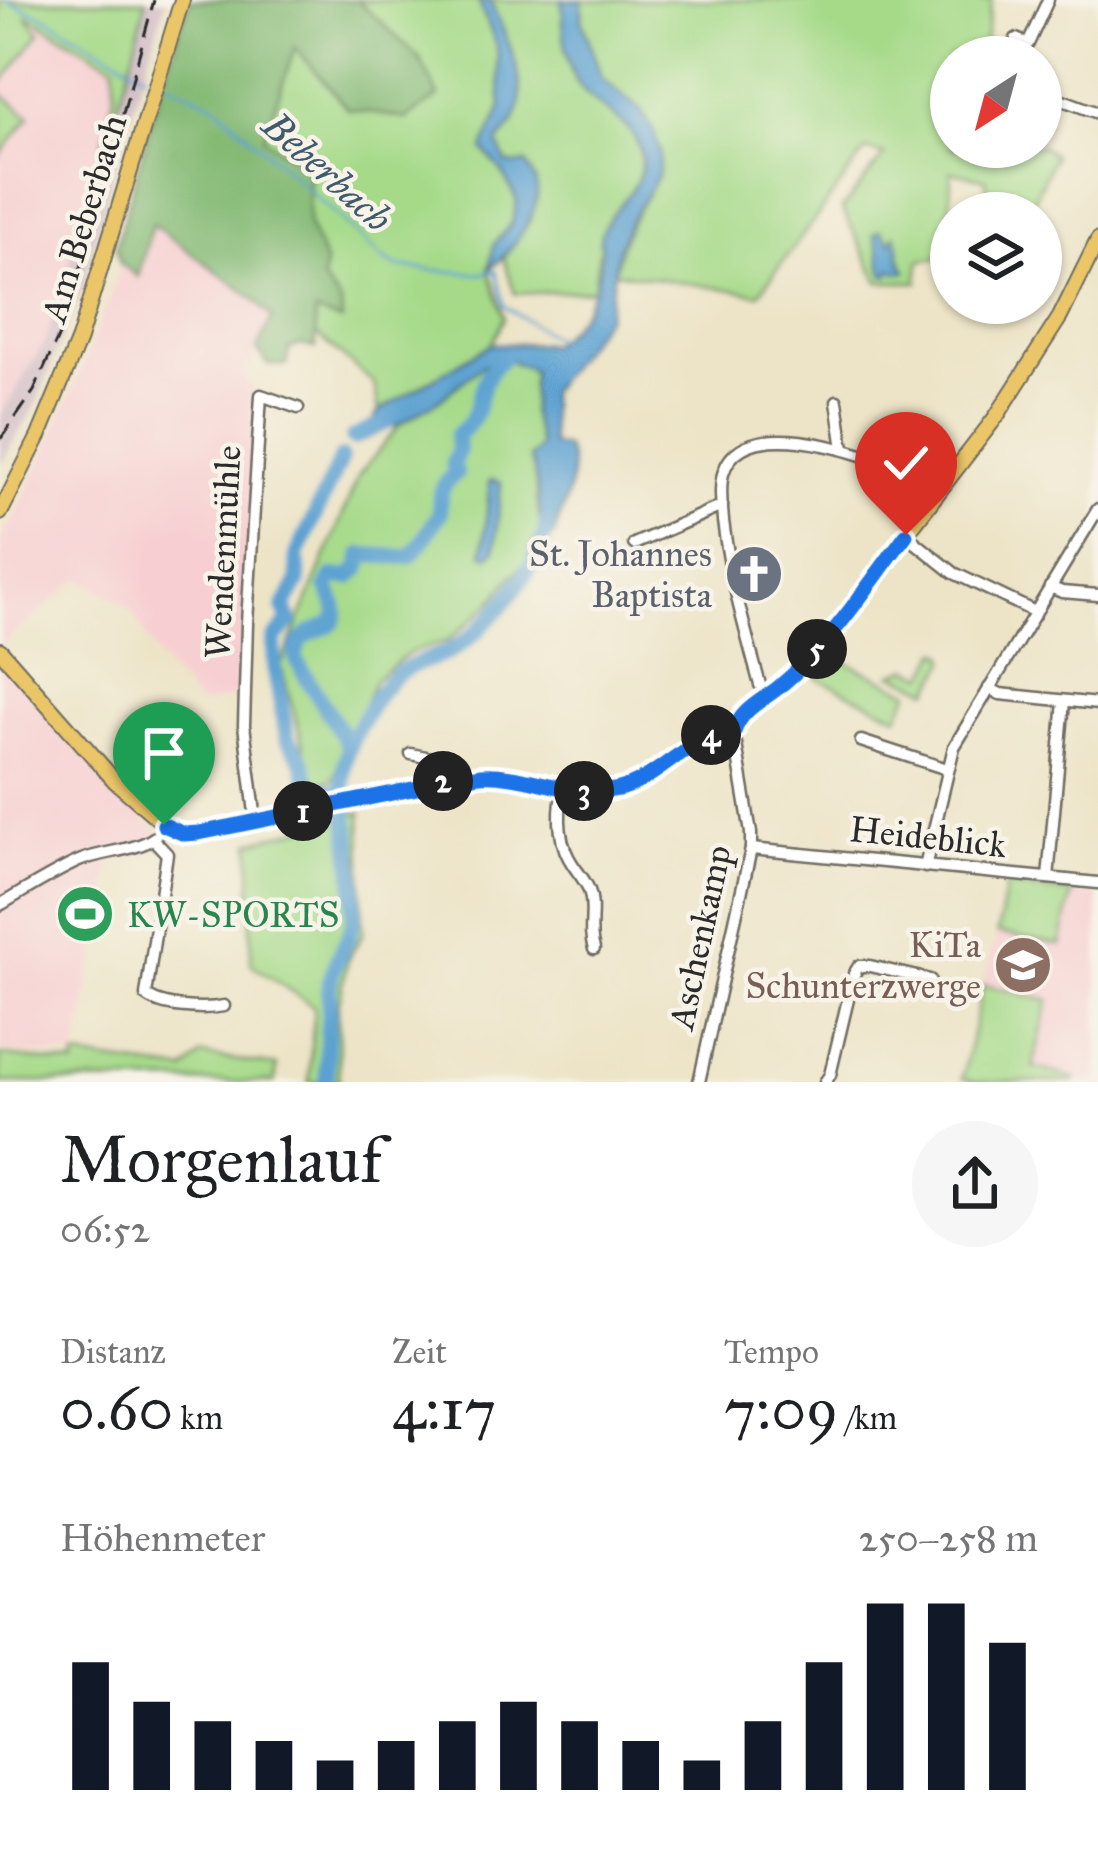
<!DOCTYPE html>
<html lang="de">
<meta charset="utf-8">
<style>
:root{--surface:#fff;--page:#f6f6f6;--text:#202124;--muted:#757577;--accent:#111827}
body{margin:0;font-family:"IM FELL Great Primer",serif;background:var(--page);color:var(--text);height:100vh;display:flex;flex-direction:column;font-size:45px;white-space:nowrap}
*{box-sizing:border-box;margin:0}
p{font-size:39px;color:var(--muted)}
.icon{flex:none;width:66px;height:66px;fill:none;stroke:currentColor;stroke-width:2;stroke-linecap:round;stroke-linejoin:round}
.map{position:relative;height:1082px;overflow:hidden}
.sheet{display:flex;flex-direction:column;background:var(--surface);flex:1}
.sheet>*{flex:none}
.needle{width:78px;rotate:216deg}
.fabs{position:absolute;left:930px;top:36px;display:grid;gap:24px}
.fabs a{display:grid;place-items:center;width:132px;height:132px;border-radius:50%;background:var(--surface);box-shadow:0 3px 9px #0004;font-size:60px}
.pin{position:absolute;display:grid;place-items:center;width:102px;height:102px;color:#fff;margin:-123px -51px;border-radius:50% 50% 50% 0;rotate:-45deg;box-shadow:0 0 12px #0007}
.pin .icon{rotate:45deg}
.km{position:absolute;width:60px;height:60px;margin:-30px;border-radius:50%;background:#222;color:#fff;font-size:33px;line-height:60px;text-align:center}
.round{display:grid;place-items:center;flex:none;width:126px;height:126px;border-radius:63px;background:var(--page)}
.overview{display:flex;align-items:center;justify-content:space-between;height:204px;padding:0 60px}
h1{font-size:66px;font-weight:600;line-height:90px}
.metrics{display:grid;grid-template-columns:repeat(3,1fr);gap:18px;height:204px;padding:12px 60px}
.metrics div{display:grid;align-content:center}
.metrics b{font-size:60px;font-weight:600}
.metrics small{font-size:33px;font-weight:400}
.metrics p{font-size:33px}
.chart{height:336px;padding:24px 60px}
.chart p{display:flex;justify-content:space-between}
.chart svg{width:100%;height:216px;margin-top:12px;stroke:var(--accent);stroke-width:6}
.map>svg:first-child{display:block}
.built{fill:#f7cfd2}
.industrial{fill:#d2bdc6}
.green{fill:#a6da89;stroke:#68825a;stroke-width:3}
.forest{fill:#84ba75;stroke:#587250;stroke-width:3}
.water{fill:#5ca1d1;stroke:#44667e;stroke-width:3}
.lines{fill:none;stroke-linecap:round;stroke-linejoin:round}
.stream{stroke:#5ca1d1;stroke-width:3}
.river{stroke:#5ca1d1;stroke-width:16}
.minor-casing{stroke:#6f6c62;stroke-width:15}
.major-casing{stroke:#6f6c62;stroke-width:18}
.minor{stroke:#fff;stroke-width:10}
.major{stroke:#ebc669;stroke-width:14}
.rail{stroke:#2b2b2b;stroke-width:3;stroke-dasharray:18 9;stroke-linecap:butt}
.route-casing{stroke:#fff;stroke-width:24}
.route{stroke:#1a73e8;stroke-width:15}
.labels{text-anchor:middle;stroke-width:9;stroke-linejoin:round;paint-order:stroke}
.street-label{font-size:36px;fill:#2b2b2b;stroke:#f7f3e8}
.worship-label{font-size:36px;fill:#5b616d;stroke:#f7f3e8;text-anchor:end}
.leisure-label{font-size:36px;fill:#27864d;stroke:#f7f3e8;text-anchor:start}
.education-label{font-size:36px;fill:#785e54;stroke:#f7f3e8;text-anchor:end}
.water-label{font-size:39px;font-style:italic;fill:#3f5a6d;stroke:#f7f3e8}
</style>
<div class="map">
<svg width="1098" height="1082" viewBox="0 0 1098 1082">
<rect width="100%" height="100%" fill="#f7f3e8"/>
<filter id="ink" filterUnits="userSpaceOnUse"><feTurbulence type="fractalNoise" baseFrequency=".00833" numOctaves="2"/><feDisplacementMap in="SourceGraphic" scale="24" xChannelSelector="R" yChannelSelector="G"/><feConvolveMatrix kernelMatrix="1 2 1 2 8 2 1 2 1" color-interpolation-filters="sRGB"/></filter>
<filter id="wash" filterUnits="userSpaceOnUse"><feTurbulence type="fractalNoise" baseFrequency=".004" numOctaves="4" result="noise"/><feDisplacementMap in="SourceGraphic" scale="48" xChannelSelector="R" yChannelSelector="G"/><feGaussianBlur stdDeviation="2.7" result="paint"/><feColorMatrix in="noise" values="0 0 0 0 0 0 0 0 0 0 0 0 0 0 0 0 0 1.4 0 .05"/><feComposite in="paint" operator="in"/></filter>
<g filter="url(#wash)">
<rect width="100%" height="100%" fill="#ede4c7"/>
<g class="built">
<path d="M 8,13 L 30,16 L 114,65 L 115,90 L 95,178 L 45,343 L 0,417 L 0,24 Z"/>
<path d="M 151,224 L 252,297 L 272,318 L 243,377 L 258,394 L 240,695 L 199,705 L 158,657 L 130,608 L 80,578 L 0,645 L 0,541 L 21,504 L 80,373 L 116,281 L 120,263 L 137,276 Z"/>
<path d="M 0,661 L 107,782 L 163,836 L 151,851 L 112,860 L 76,1057 L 0,1051 Z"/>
<path d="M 1072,893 L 1098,896 L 1098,1082 L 1030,1082 L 1048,1000 L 983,985 L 997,933 L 1061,945 Z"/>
</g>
<path class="industrial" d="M 146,0 L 166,0 L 115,167 L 82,289 L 36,404 L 0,465 L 0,417 L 45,342 L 133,56 Z"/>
<g class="green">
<path d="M 0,0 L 146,0 L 133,56 L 95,178 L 115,90 L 114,65 L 26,15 L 40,33 L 0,85 Z"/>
<path d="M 357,0 L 478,0 L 497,46 L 502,108 L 483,149 L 503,173 L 517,201 L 512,223 L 494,244 L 489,270 L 504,318 L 491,344 L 379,411 L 374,383 L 316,334 L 315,312 L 329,316 L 322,280 L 325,263 L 308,225 L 309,168 L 263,139 L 296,45 L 420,59 Z"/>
<path d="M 490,0 L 562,0 C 564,25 563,61 577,83 C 596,112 641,121 641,161 C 642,189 615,211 603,235 C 599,244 596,277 593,290 L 515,294 L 504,258 L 531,219 L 515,165 L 506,163 L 497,143 L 515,122 L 511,49 Z"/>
<path d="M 582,0 L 992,0 L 982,57 L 951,57 L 951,147 L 1041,146 L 1054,155 L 1028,213 L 989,213 L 986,179 L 951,171 L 949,257 L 920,260 L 918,282 L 879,282 L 842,209 L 885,155 L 866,150 L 759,294 L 615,272 C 621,230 638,212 657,176 L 641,110 L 602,80 L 582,19 Z"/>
<path d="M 0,92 L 30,116 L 0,155 Z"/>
<path d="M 503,358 L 533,370 L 540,447 L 530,458 L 534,469 L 542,539 L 553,536 L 515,573 L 492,602 L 448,641 L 409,653 L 375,679 L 333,780 L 314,784 L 281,666 L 359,475 L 401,423 L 438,401 L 483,365 Z"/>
<path d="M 939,651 L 945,653 L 947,661 L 930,690 L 893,674 L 909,668 L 926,675 Z"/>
<path d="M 833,656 L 910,692 L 898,716 L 817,678 Z"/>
<path d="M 361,812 L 363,933 L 348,959 L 338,1007 L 339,1082 L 309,1082 L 314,1007 L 251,964 L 251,842 Z"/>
<path d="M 1006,886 L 1072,893 L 1061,945 L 997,933 Z"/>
<path d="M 983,985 L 1049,1000 L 1033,1067 L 1075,1078 L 1074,1082 L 974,1082 L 962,1079 Z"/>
<path d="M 0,1055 L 75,1065 L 76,1057 L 185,1071 L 202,1055 L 277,1066 L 275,1082 L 0,1082 Z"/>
</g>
<path class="forest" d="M 190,0 L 357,0 L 420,59 L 439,96 L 406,119 L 348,109 L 295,47 L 264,138 L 309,168 L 308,225 L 325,263 L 322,280 L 341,303 L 342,321 L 315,313 L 316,348 L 300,345 L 289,349 L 286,365 L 268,365 L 257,349 L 272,318 L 252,297 L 152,224 L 138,277 L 120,263 L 116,246 L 159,93 Z"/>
<g class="water">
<path d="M 478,0 L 490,0 C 504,33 533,86 515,120 C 511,128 503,136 498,143 L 506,163 L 515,165 L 526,163 C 529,170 537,181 537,189 C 539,216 509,254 489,270 L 494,244 L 512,223 L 517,201 L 503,173 L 483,149 L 502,107 L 497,46 Z"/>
<path d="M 562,0 L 582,0 L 582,20 L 602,79 L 641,110 L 654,132 L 660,154 L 658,176 L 629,222 L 618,249 L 607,315 L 549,392 L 551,445 L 565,447 C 581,473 562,509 553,536 L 543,540 C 537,513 540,482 530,458 L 540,446 L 531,413 L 532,370 L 503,358 L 483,365 L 438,401 L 398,425 L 367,430 L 379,411 L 491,344 L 551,344 C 580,321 597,296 601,258 C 602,252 600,246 600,240 C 605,208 644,193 642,159 C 639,120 594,111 577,82 C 564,60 563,25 562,0 Z"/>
<path d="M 881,230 L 891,243 L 895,235 C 902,247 898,263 907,271 L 903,273 L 890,270 L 889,276 L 884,274 C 879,260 880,245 874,234 Z"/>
<path d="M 494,480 L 501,483 L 495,550 L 489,556 L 483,554 C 484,529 489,506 489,481 Z"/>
</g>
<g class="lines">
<g class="stream">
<path d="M 5,0 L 45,17 L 146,74"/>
<path d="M 167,83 L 215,104 L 386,261 L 398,267 L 480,274 L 496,271 L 504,306 L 557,340"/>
</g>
<g class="river">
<path d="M 353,438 L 387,422"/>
<path d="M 341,458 L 297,555 L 299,581 L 284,607 L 290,621 L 274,640 L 275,671 L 287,738 L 303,761 L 310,787 L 342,794"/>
<path d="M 349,746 C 342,733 296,664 296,657 C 296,616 360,643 327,587 L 332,577 L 350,577 L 360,568 L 362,555 L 409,557 C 424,544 429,529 440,513 C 438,494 441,485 456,473 L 453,463 L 458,451 L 457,435 C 490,410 469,385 503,358"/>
<path d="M 327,1082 C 326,1057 327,1034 329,1009 C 329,996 328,984 332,972 C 339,950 353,937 354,913 C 356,886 352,857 349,830 C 344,792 336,769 356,732 C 367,712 380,686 399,673 C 414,663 434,659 450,651 C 484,634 546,560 547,522"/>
</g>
</g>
</g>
<g filter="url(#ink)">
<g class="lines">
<g class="minor-casing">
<g id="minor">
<path d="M 1016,39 L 1028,44 L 1048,0"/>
<path d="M 1041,92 L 1098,113"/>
<path d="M 837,401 L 844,449"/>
<path d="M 906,535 L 954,573 L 1035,612"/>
<path d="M 634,544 L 722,506"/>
<path d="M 1050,587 L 1062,592 L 1098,595"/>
<path d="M 760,685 C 745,630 730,577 723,521 C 722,506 719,489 723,474 C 743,400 900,467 943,486"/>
<path d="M 989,688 L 1000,694 L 1098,704"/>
<path d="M 861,741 L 947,769"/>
<path d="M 411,754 L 461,764 L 469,776"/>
<path d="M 563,788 C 558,814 557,842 573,865 C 579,874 585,880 589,890 C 596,910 587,929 594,949"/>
<path d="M 256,821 L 244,725 L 247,623 L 261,395 L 298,408"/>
<path d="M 153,839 L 167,854 L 146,995 C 160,1008 204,1010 224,1006"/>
<path d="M 751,849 L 1098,883"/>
<path d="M 925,867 L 954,747 L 1098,509"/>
<path d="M 1048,878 L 1064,701"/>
<path d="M 0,905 C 26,890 52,873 79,861 C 102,851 137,851 155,837"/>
<path d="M 699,1082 L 751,849 L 751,833 L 734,732"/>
<path d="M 825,1082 L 830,1075 L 854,974 L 859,966 L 870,966 L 930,980"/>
</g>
</g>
<g class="major-casing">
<g id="major">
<path d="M 0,513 L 39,436 L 79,339 L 182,0"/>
<path d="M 0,650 L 115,781 L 170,829 L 184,834 L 199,833 L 480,775 C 527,773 572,800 619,789 C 661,779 690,732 734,732 L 744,713 L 778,688 L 823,642 L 996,417 L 1060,317 L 1098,240"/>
</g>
</g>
<use href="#minor" class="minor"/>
<use href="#major" class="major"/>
<path class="rail" d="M 0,440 L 34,391 L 68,315 L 154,0"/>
</g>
</g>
<g class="lines" filter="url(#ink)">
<g class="route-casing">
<path id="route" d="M 164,825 L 184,834 L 199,833 L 480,775 C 527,772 572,800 619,789 C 661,779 690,732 734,732 C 741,709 762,701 779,687 C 830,645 867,586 906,535"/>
</g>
<use href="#route" class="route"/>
</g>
<defs>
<g id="church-disc" transform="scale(3)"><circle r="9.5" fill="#6b7280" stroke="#f7f3e8"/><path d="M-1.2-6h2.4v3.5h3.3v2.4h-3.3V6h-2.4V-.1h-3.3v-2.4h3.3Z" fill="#fff"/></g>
<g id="stadium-disc" transform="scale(3)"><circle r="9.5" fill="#2e9e5b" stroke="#f7f3e8"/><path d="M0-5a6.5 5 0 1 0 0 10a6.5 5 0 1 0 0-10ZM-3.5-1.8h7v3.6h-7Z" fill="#fff"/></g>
<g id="school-disc" transform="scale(3)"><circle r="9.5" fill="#8d6e63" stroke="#f7f3e8"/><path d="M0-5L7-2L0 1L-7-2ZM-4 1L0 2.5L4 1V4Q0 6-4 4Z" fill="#fff"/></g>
</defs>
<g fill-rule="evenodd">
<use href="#church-disc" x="754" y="574"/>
<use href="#stadium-disc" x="85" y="914"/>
<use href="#school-disc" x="1023" y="965"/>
</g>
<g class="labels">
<g class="street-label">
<text transform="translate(83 218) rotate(-73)" y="13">Am Beberbach</text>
<text transform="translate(222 552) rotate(-87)" y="13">Wendenmühle</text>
<text transform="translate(928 836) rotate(6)" y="13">Heideblick</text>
<text transform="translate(699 937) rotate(-78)" y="13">Aschenkamp</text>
</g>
<g class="worship-label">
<text x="712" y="566">St. Johannes<tspan x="712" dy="41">Baptista</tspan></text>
</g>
<g class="leisure-label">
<text x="127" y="927">KW-SPORTS</text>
</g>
<g class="education-label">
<text x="981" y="957">KiTa<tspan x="981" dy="41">Schunterzwerge</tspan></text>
</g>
<g class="water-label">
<text transform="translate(328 171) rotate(42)" y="14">Beberbach</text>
</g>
</g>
</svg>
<div class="fabs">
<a><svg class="needle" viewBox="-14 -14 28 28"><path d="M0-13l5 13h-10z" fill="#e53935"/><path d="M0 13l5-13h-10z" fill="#757577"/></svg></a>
<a><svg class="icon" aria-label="layers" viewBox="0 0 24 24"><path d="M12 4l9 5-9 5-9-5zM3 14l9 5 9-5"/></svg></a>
</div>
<div class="pin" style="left:164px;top:825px;background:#1e9e55"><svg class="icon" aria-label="arrive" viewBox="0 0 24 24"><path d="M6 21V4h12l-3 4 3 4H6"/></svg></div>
<div class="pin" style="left:906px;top:535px;background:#d93025"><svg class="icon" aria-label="check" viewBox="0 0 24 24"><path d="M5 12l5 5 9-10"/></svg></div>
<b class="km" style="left:303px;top:811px">1</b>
<b class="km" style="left:443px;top:781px">2</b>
<b class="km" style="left:584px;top:791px">3</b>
<b class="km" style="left:711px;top:735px">4</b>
<b class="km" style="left:817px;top:649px">5</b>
</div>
<section class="sheet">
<div class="overview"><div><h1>Morgenlauf</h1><p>06:52</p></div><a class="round"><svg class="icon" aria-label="share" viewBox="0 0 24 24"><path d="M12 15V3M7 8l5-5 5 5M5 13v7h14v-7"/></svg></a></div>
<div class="metrics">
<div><p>Distanz</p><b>0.60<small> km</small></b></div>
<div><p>Zeit</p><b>4:17</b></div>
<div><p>Tempo</p><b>7:09<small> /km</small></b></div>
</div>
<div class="chart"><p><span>Höhenmeter</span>250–258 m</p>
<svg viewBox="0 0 160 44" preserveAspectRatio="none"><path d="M5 44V18M15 44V26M25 44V30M35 44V34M45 44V38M55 44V34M65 44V30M75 44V26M85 44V30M95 44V34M105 44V38M115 44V30M125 44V18M135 44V6M145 44V6M155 44V14"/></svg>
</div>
</section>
